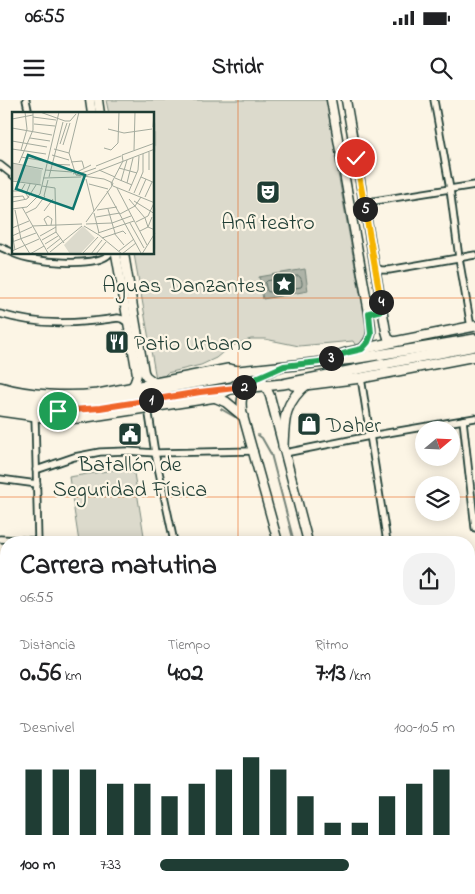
<!DOCTYPE html>
<html lang="es">
<meta charset="utf-8">
<style>
:root{--surface:#fff;--page:#f2f2f2;--text:#202124;--muted:#757577;--accent:#1f3d34}
body{margin:0;font-family:"Indie Flower",sans-serif;background:var(--page);color:var(--text);height:100vh;display:flex;flex-direction:column;font-size:19px;white-space:nowrap}
*{box-sizing:border-box;margin:0}
p{font-size:16px;color:var(--muted)}
.icon{flex:none;width:28px;height:28px;fill:none;stroke:currentColor;stroke-width:2;stroke-linecap:round;stroke-linejoin:round}
.map{position:relative;flex:1;overflow:hidden}
.details{position:absolute;left:0px;top:436px;width:475px;height:359px;display:flex;flex-direction:column;background:var(--surface);border-radius:20px 20px 0 0;box-shadow:0 2px 12px #0003}
.details>*{flex:none}
.needle{width:32px;rotate:71deg}
.buttons{position:absolute;left:415px;top:321px;display:grid;gap:10px}
.buttons a{display:grid;place-items:center;width:45px;height:45px;border-radius:50%;background:var(--surface);box-shadow:0 2px 12px #0003;font-size:25px}
.pin{position:absolute;display:grid;place-items:center;width:42px;height:42px;color:#fff;margin:-21px;border:2px solid #fff;border-radius:50%;box-shadow:0 1px 5px #0007}
.km{position:absolute;width:25px;height:25px;margin:-12px;border-radius:50%;background:#222;color:#fff;font-size:14px;line-height:25px;text-align:center}
.round{display:grid;place-items:center;flex:none;width:52px;height:52px;border-radius:20px;background:var(--page)}
.headline{display:flex;align-items:center;justify-content:space-between;height:85px;padding:0 20px}
h1{font-size:28px;font-weight:700;line-height:38px}
.metrics{display:grid;grid-template-columns:repeat(3,1fr);gap:8px;height:85px;padding:5px 20px}
.metrics div{display:grid;align-content:center}
.metrics b{font-size:25px;font-weight:700}
.metrics small{font-size:14px;font-weight:400}
.metrics p{font-size:14px}
.chart{height:140px;padding:10px 20px}
.chart p{display:flex;justify-content:space-between}
.chart svg{width:100%;height:90px;margin-top:5px;stroke:var(--accent);stroke-width:6}
ul{padding:0 20px;list-style:none;font-size:16px}
li{display:grid;grid-template-columns:80px 60px 1fr;align-items:center;height:38px}
li i{height:12px;border-radius:6px;background:var(--accent)}
.status{display:flex;justify-content:space-between;align-items:center;height:35px;padding:0 25px;background:var(--surface);direction:ltr}
.status svg{height:14px;fill:currentColor}
header{display:flex;justify-content:space-between;align-items:center;height:65px;padding:0 20px;background:var(--surface);font-size:22px;font-weight:700}
.map>svg:first-child{display:block}
.green{fill:#dcdacc;stroke:#7e8c80}
.water{fill:#aeb3a7;stroke:#758479}
.lines{fill:none;stroke-linecap:round;stroke-linejoin:round}
.shore{stroke:#586c62;stroke-width:1}
.stream{stroke:#758479;stroke-width:2}
.street-casing{stroke:#1f3d34;stroke-width:9}
.secondary-casing{stroke:#1f3d34;stroke-width:11}
.primary-casing{stroke:#1f3d34;stroke-width:12}
.street{stroke:#fcf5e5;stroke-width:5.5}
.secondary{stroke:#fcf5e5;stroke-width:8}
.primary{stroke:#fcf5e5;stroke-width:9}
.split-1-casing{stroke:#fff;stroke-width:10}
.split-2-casing{stroke:#fff;stroke-width:10}
.split-3-casing{stroke:#fff;stroke-width:10}
.split-4-casing{stroke:#fff;stroke-width:10}
.split-5-casing{stroke:#fff;stroke-width:10}
.split-6-casing{stroke:#fff;stroke-width:10}
.split-1{stroke:#f0652b;stroke-width:6}
.split-2{stroke:#f0652b;stroke-width:6}
.split-3{stroke:#22a559;stroke-width:6}
.split-4{stroke:#22a559;stroke-width:6}
.split-5{stroke:#f5b400;stroke-width:6}
.split-6{stroke:#f5b400;stroke-width:6}
.grid{fill:none;stroke:#e8590c;stroke-width:1;stroke-opacity:0.55}
.labels{text-anchor:middle;stroke-width:4.5;stroke-linejoin:round;paint-order:stroke}
.poi-label{font-size:22px;fill:#1f3d34;stroke:#fcf5e5}
.inset-road{fill:none;stroke:#a4ab9e;stroke-width:1}
.view{fill:#0f766e;fill-opacity:0.15;stroke:#0f766e;stroke-width:2.5}
.inset-edge{fill:none;stroke:#1f3d34;stroke-width:2.5}
</style>
<div class="status"><b>06:55</b><svg viewBox="0 0 49 12"><path d="M0 12V9h3v3zM5 12V6h3v6zM10 12V3h3v9zM15 12V0h3v12zM26 1h20v11H26zM47 4h2v5h-2z"/></svg></div>
<header><svg class="icon" aria-label="menu" viewBox="0 0 24 24"><path d="M4 6h16M4 12h16M4 18h16"/></svg>Stridr<svg class="icon" aria-label="search" viewBox="0 0 24 24"><circle cx="10" cy="10" r="6"/><path d="M15 15l6 6"/></svg></header>
<div class="map">
<svg width="475" height="794" viewBox="0 0 475 794">
<rect width="100%" height="100%" fill="#fcf5e5"/>
<filter id="ink" filterUnits="userSpaceOnUse"><feTurbulence type="fractalNoise" baseFrequency=".02" numOctaves="2"/><feDisplacementMap in="SourceGraphic" scale="10" xChannelSelector="R" yChannelSelector="G"/><feConvolveMatrix kernelMatrix="1 2 1 2 8 2 1 2 1" color-interpolation-filters="sRGB"/></filter>
<g filter="url(#ink)">
<g class="green">
<path d="M 106,0 L 328,0 L 338,53 L 335,57 L 360,194 L 365,202 L 369,232 L 362,244 L 356,246 L 353,241 L 299,246 L 265,239 L 251,239 L 239,243 L 228,248 L 216,258 L 201,265 L 167,273 L 162,278 L 156,279 L 134,154 L 154,154 L 154,14 L 109,14 Z"/>
<path d="M 133,367 L 145,442 L 79,442 L 69,377 Z"/>
</g>
<path class="water" d="M 305,169 L 308,191 L 263,199 L 259,177 Z"/>
<g class="lines">
<path class="shore" d="M 299,176 C 302,178 303,185 301,187 L 269,192 L 267,191 L 265,183 L 267,181 Z"/>
<g class="stream">
<path d="M 221,309 L 235,317"/>
<path d="M 258,335 L 262,338 L 271,354 L 294,442"/>
<path d="M 469,732 L 475,740"/>
</g>
<g class="street-casing">
<g id="street">
<path d="M 26,0 L 29,14"/>
<path d="M 434,0 L 450,89 L 459,158 L 471,227"/>
<path d="M 0,65 L 14,76"/>
<path d="M 365,110 C 366,105 369,103 374,101 L 475,85"/>
<path d="M 0,147 L 14,153"/>
<path d="M 15,154 C 32,162 97,168 109,154"/>
<path d="M 375,167 L 381,170 L 389,170 L 475,155"/>
<path d="M 0,214 C 41,226 76,224 118,218 L 122,219 L 128,223"/>
<path d="M 361,278 L 387,442"/>
<path d="M 148,308 L 155,353 L 174,442"/>
<path d="M 35,317 L 38,442"/>
<path d="M 463,320 L 475,428"/>
<path d="M 285,353 L 370,336 L 475,318"/>
<path d="M 36,370 L 74,357 L 100,352 L 127,351 L 155,353 L 254,351"/>
<path d="M 0,379 L 37,384"/>
<path d="M 0,439 L 38,441"/>
<path d="M 0,495 L 6,496"/>
<path d="M 0,546 L 6,544"/>
<path d="M 469,643 L 475,651"/>
<path d="M 469,725 L 475,733"/>
</g>
</g>
<g class="secondary-casing">
<g id="secondary">
<path d="M 90,0 L 92,14"/>
<path d="M 98,0 L 100,14"/>
<path d="M 331,0 L 369,213 C 371,230 375,235 362,249"/>
<path d="M 346,0 L 386,231 L 388,238 L 394,242"/>
<path d="M 116,154 L 137,274 L 135,282 L 132,287"/>
<path d="M 124,154 L 144,272 L 146,276 L 155,283"/>
<path d="M 277,268 C 264,274 244,282 242,299 C 241,305 242,311 243,316 L 278,442"/>
<path d="M 263,281 L 270,296 L 308,442"/>
<path d="M 469,606 L 475,602"/>
<path d="M 469,621 L 475,616"/>
<path d="M 435,789 L 437,794"/>
<path d="M 458,789 L 459,794"/>
</g>
</g>
<g class="primary-casing">
<g id="primary">
<path d="M 331,258 L 349,252 L 394,242 L 475,226"/>
<path d="M 293,285 L 305,285 L 361,278 L 475,256"/>
<path d="M 0,287 C 30,296 68,297 98,294 L 228,269 L 238,271 L 353,259 L 475,239"/>
<path d="M 0,295 L 6,297 L 58,303 L 79,303 L 99,300 L 229,277 L 238,271"/>
<path d="M 212,296 L 226,302 L 243,316"/>
<path d="M 0,303 L 58,311 L 79,311 L 100,308 L 200,292 L 283,284 L 475,246"/>
<path d="M 0,311 L 57,319 L 80,318 L 216,297 L 228,290"/>
<path d="M 283,347 C 284,318 284,303 308,283"/>
</g>
</g>
<use href="#street" class="street"/>
<use href="#secondary" class="secondary"/>
<use href="#primary" class="primary"/>
</g>
</g>
<g class="lines" filter="url(#ink)">
<g class="split-1-casing">
<path id="split-1" d="M 58,311 L 100,308 L 151,300"/>
</g>
<g class="split-2-casing">
<path id="split-2" d="M 151,300 L 200,292 L 244,287"/>
</g>
<g class="split-3-casing">
<path id="split-3" d="M 244,287 L 247,287 L 259,277 L 284,266 L 319,262 L 331,258"/>
</g>
<g class="split-4-casing">
<path id="split-4" d="M 331,258 L 349,252 L 362,249 L 368,242 L 371,234 L 369,213 L 382,210 L 381,202"/>
</g>
<g class="split-5-casing">
<path id="split-5" d="M 365,109 L 381,202"/>
</g>
<g class="split-6-casing">
<path id="split-6" d="M 356,58 L 365,109"/>
</g>
<use href="#split-1" class="split-1"/>
<use href="#split-2" class="split-2"/>
<use href="#split-3" class="split-3"/>
<use href="#split-4" class="split-4"/>
<use href="#split-5" class="split-5"/>
<use href="#split-6" class="split-6"/>
</g>
<path class="grid" d="M 238,0 L 238,442M 0,198 L 475,198M 0,397 L 424,397M 451,397 L 475,397M 0,596 L 6,596M 469,596 L 475,596M 238,789 L 238,794"/>
<defs>
<g id="theatre-square" transform="scale(1.25)"><rect x="-9" y="-9" width="18" height="18" rx="4" fill="#1f3d34" stroke="#fcf5e5"/><path d="M-5-5.5Q0-4 5-5.5V0Q5 5 0 6Q-5 5-5 0ZM-3.3-2.5H-1v1.5H-3.3ZM1-2.5H3.3v1.5H1ZM-2.8 1Q0 5.5 2.8 1Z" fill="#fff"/></g>
<g id="sight-square" transform="scale(1.25)"><rect x="-9" y="-9" width="18" height="18" rx="4" fill="#1f3d34" stroke="#fcf5e5"/><path d="M0-6L1.8-2.2L6-1.7L2.9 1.2L3.7 5.4L0 3.3L-3.7 5.4L-2.9 1.2L-6-1.7L-1.8-2.2Z" fill="#fff"/></g>
<g id="restaurant-square" transform="scale(1.25)"><rect x="-9" y="-9" width="18" height="18" rx="4" fill="#1f3d34" stroke="#fcf5e5"/><path d="M-5-6h1v4h1v-4h1v4h1v-4h1v5L-1.5 .5V6h-2V.5L-5-1ZM5-6V6H3V1.5H1.5Q1.5-4 5-6Z" fill="#fff"/></g>
<g id="shop-square" transform="scale(1.25)"><rect x="-9" y="-9" width="18" height="18" rx="4" fill="#1f3d34" stroke="#fcf5e5"/><path d="M-5-2.5h2.3a2.7 3.5 0 0 1 5.4 0H5L5.5 6h-11ZM-1.5-2.5h3a1.5 2.3 0 0 0-3 0Z" fill="#fff"/></g>
<g id="civic-square" transform="scale(1.25)"><rect x="-9" y="-9" width="18" height="18" rx="4" fill="#1f3d34" stroke="#fcf5e5"/><path d="M-.6-6.5H3V-4.5H.6V-3L4-1V1h2V6H-6V1h2V-1L-.6-3ZM-1.2 2.5V6h2.4V2.5Z" fill="#fff"/></g>
</defs>
<g fill-rule="evenodd">
<use href="#theatre-square" x="268" y="92"/>
<use href="#sight-square" x="284" y="184"/>
<use href="#restaurant-square" x="117" y="242"/>
<use href="#shop-square" x="309" y="324"/>
<use href="#civic-square" x="130" y="334"/>
</g>
<g class="labels">
<g class="poi-label">
<text x="268" y="129">Anfiteatro</text>
<text x="266" y="192" text-anchor="end">Aguas Danzantes</text>
<text x="134" y="250" text-anchor="start">Patio Urbano</text>
<text x="326" y="332" text-anchor="start">Daher</text>
<text x="130" y="371">Batallón de<tspan x="130" dy="25">Seguridad Física</tspan></text>
</g>
</g>
<g transform="translate(12 12)">
<rect width="142" height="142" fill="#fcf5e5"/>
<path d="M 0,51 L 30,58 L 28,73 L 0,68 ZM 71,114 L 83,126 L 68,142 L 58,142 L 52,133 Z" fill="#dcdacc"/>
<path class="inset-road" d="M 28,0 L 53,9 L 58,9 L 64,2M 21,5 L 44,8M 0,7 L 21,3M 22,12 L 43,14M 141,15 L 142,0M 0,16 L 40,23M 96,17 L 112,21 L 140,17M 18,26 L 38,29M 0,29 L 35,35M 48,32 L 55,11M 51,33 L 58,11M 92,36 L 99,38 L 106,31 L 107,0M 0,37 L 34,42M 42,37 L 57,41M 9,38 L 15,17 L 13,0M 122,38 L 123,0M 40,43 L 57,48M 9,45 L 32,49M 59,50 L 70,49 L 72,56M 0,51 L 31,57M 7,51 L 21,18 L 21,0M 39,52 L 58,53M 84,54 L 109,44M 107,56 L 125,61M 33,58 L 60,60M 87,58 L 103,65M 137,58 L 137,40M 61,62 L 79,53M 64,63 L 84,56M 64,63 L 57,41 L 67,0M 64,63 L 92,67 L 101,71 L 100,74 L 99,70M 73,64 L 143,37M 37,65 L 51,10M 129,65 L 143,71M 31,66 L 69,65M 103,66 L 120,73M 74,67 L 82,99M 0,69 L 29,73M 109,69 L 115,48M 100,70 L 111,49 L 110,43 L 143,31M 115,71 L 121,46M 77,72 L 96,77M 30,74 L 43,76 L 44,120 L 52,131M 101,74 L 143,91M 105,76 L 135,133M 0,79 L 9,79 L 13,72M 95,79 L 129,141M 117,79 L 126,58 L 127,44M 122,81 L 131,60 L 131,42M 127,83 L 134,67M 32,84 L 36,68M 0,85 L 11,84 L 13,88M 133,85 L 140,70M 17,86 L 14,82 L 18,72M 117,87 L 133,106 L 136,115 L 143,118M 122,89 L 143,102M 0,90 L 15,87 L 24,73M 10,95 L 36,141M 0,97 L 15,95 L 28,82 L 47,0M 96,97 L 103,121M 3,98 L 9,127 L 18,142M 85,98 L 105,95M 32,99 L 41,87M 14,101 L 24,96 L 33,84M 82,101 L 87,121M 108,102 L 123,94 L 129,85M 84,105 L 108,101M 74,110 L 100,74M 124,110 L 136,104 L 142,91M 118,111 L 132,136M 74,112 L 100,111 L 119,104M 35,113 L 32,107 L 36,104 L 40,107 L 39,113M 20,114 L 70,112M 72,114 L 87,123M 0,116 L 17,109M 128,119 L 136,115 L 140,105M 0,120 L 3,138M 86,121 L 122,109M 102,121 L 112,133M 87,123 L 110,142M 0,124 L 20,115M 28,124 L 44,115M 90,126 L 111,119 L 114,122M 30,128 L 44,120M 0,130 L 24,121M 33,132 L 46,124M 35,137 L 49,126M 0,139 L 27,127M 107,139 L 122,127M 38,140 L 70,114M 18,142 L 32,134M 70,142 L 86,125M 79,142 L 90,128M 84,142 L 94,130M 110,142 L 124,131M 130,142 L 143,121"/>
<path class="view" d="M 16,43 L 73,63 L 61,97 L 4,77 Z"/>
<rect width="142" height="142" class="inset-edge"/>
</g>
</svg>
<div class="buttons">
<a><svg class="needle" viewBox="-14 -14 28 28"><path d="M0-13l5 13h-10z" fill="#e53935"/><path d="M0 13l5-13h-10z" fill="#757577"/></svg></a>
<a><svg class="icon" aria-label="layers" viewBox="0 0 24 24"><path d="M12 4l9 5-9 5-9-5zM3 14l9 5 9-5"/></svg></a>
</div>
<div class="pin" style="left:58px;top:311px;background:#1e9e55"><svg class="icon" aria-label="arrive" viewBox="0 0 24 24"><path d="M6 21V4h12l-3 4 3 4H6"/></svg></div>
<div class="pin" style="left:356px;top:58px;background:#d93025"><svg class="icon" aria-label="check" viewBox="0 0 24 24"><path d="M5 12l5 5 9-10"/></svg></div>
<b class="km" style="left:151px;top:300px">1</b>
<b class="km" style="left:244px;top:287px">2</b>
<b class="km" style="left:331px;top:258px">3</b>
<b class="km" style="left:381px;top:202px">4</b>
<b class="km" style="left:365px;top:109px">5</b>
<section class="details">
<div class="headline"><div><h1>Carrera matutina</h1><p>06:55</p></div><a class="round"><svg class="icon" aria-label="share" viewBox="0 0 24 24"><path d="M12 15V3M7 8l5-5 5 5M5 13v7h14v-7"/></svg></a></div>
<div class="metrics">
<div><p>Distancia</p><b>0.56<small> km</small></b></div>
<div><p>Tiempo</p><b>4:02</b></div>
<div><p>Ritmo</p><b>7:13<small> /km</small></b></div>
</div>
<div class="chart"><p><span>Desnivel</span>100–105 m</p>
<svg viewBox="0 0 160 44" preserveAspectRatio="none"><path d="M5 44V12M15 44V12M25 44V12M35 44V19M45 44V19M55 44V25M65 44V19M75 44V12M85 44V6M95 44V12M105 44V25M115 44V38M125 44V38M135 44V25M145 44V19M155 44V12"/></svg>
</div>
<ul>
<li><b>100 m</b>7:33<i style="width:64%"></i></li>
</ul>
</section>
</div>
